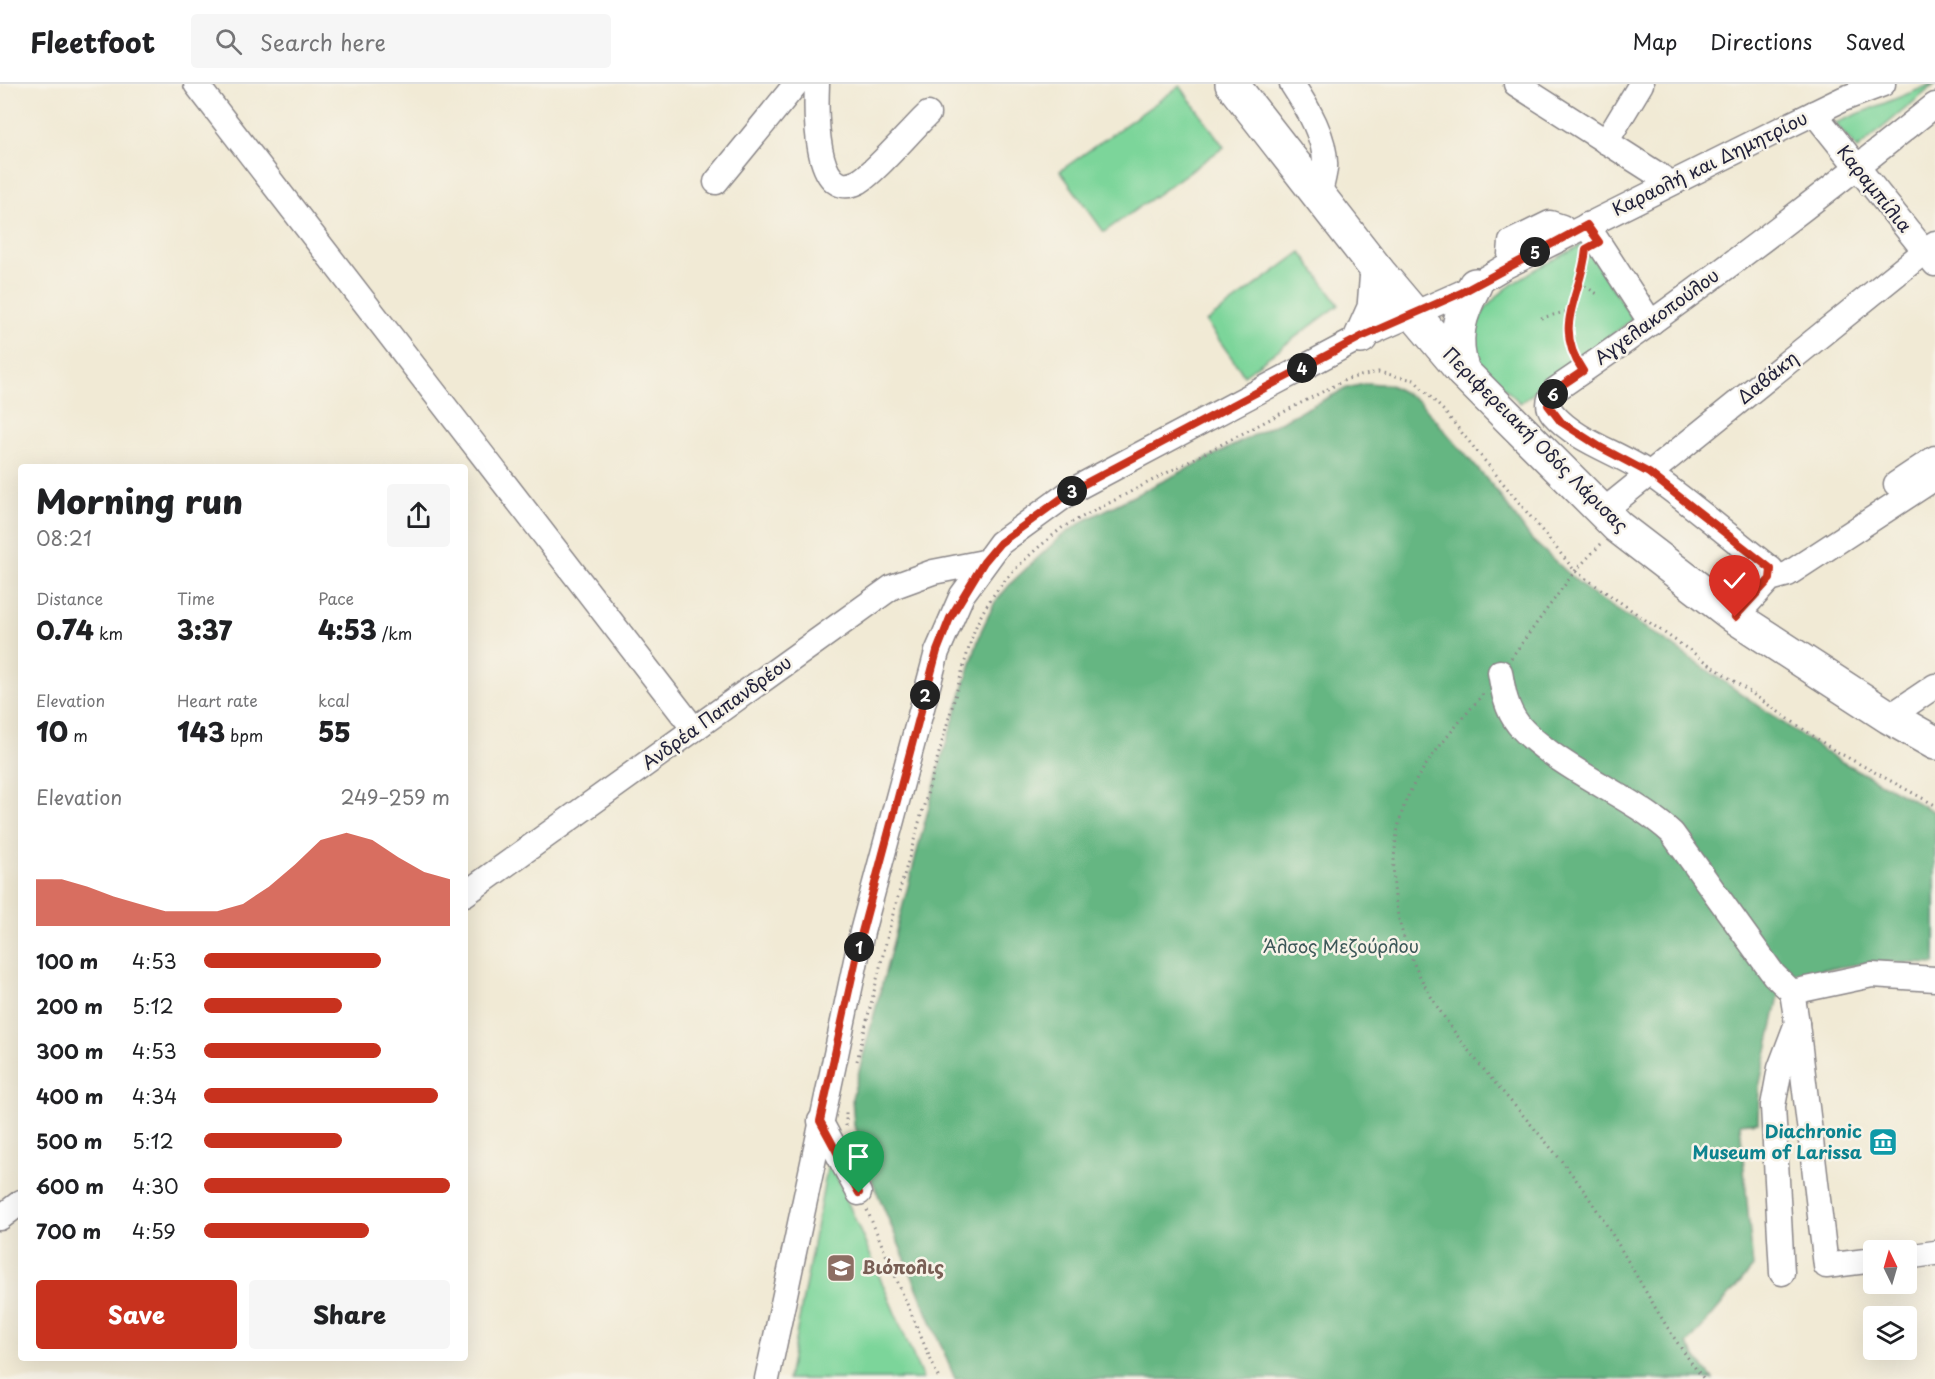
<!DOCTYPE html>
<meta charset="utf-8">
<style>
:root{--surface:#fff;--page:#f6f6f6;--text:#202124;--muted:#757577;--line:#e0e0e0;--accent:#c8321e}
body{margin:0;font-family:"Playpen Sans",sans-serif;background:var(--page);color:var(--text);height:100vh;display:flex;flex-direction:column;font-size:22px;white-space:nowrap}
*{box-sizing:border-box;margin:0}
p{font-size:20px;color:var(--muted)}
.icon{flex:none;width:33px;height:33px;fill:none;stroke:currentColor;stroke-width:2;stroke-linecap:round;stroke-linejoin:round}
.map{position:relative;flex:1;overflow:hidden}
.sheet{position:absolute;left:18px;top:380px;width:450px;height:897px;display:flex;flex-direction:column;background:var(--surface);border-radius:6px;box-shadow:0 6px 24px #0002}
.sheet>*{flex:none}
.needle{width:39px;rotate:355deg}
.controls{position:absolute;left:1863px;top:1156px;display:grid;gap:12px}
.controls a{display:grid;place-items:center;width:54px;height:54px;border-radius:6px;background:var(--surface);box-shadow:0 6px 24px #0002;font-size:30px}
.pin{position:absolute;display:grid;place-items:center;width:51px;height:51px;color:#fff;margin:-62px -26px;border-radius:50% 50% 50% 0;rotate:-45deg;box-shadow:0 0 6px #0007}
.pin .icon{rotate:45deg}
.km{position:absolute;width:30px;height:30px;margin:-15px;border-radius:50%;background:#222;color:#fff;font-size:16px;line-height:30px;text-align:center}
.round{display:grid;place-items:center;flex:none;width:63px;height:63px;border-radius:6px;background:var(--page)}
.overview{display:flex;align-items:center;justify-content:space-between;height:102px;padding:0 18px}
h1{font-size:33px;font-weight:800;line-height:45px}
.metrics{display:grid;grid-template-columns:repeat(3,1fr);gap:9px;height:102px;padding:6px 18px}
.metrics div{display:grid;align-content:center}
.metrics b{font-size:26px;font-weight:800}
.metrics small{font-size:16px;font-weight:400}
.metrics p{font-size:16px}
.chart{height:168px;padding:12px 18px}
.chart p{display:flex;justify-content:space-between}
.chart svg{width:100%;height:108px;margin-top:6px;fill:var(--accent);opacity:.7}
.cta{display:flex;gap:12px;margin-top:auto;padding:12px 18px}
.cta a{flex:1;height:69px;border-radius:6px;background:var(--accent);color:#fff;font-size:24px;font-weight:800;line-height:69px;text-align:center}
.cta a+a{background:var(--page);color:var(--text)}
ul{padding:0 18px;list-style:none;font-size:20px}
li{display:grid;grid-template-columns:96px 72px 1fr;align-items:center;height:45px}
li i{height:15px;border-radius:8px;background:var(--accent)}
header{display:flex;align-items:center;gap:36px;box-sizing:border-box;height:84px;padding:0 30px;background:var(--surface);border-bottom:2px solid var(--line)}
header strong{font-size:28px}
nav{display:flex;gap:33px;margin-inline-start:auto;font-size:21px}
.search{width:420px;height:54px;background:var(--page);display:flex;align-items:center;gap:15px;box-sizing:border-box;padding:0 21px;border-radius:6px;color:var(--muted);font-size:22px}
.map>svg:first-child{display:block}
.green{fill:#7cd59a;stroke:#4f7c6a;stroke-width:1.5}
.forest{fill:#65b682;stroke:#446c5e;stroke-width:1.5}
.lines{fill:none;stroke-linecap:round;stroke-linejoin:round}
.minor-casing{stroke:#8a8688;stroke-width:27}
.highway-casing{stroke:#8a8688;stroke-width:36}
.path{stroke:#8a8688;stroke-width:3;stroke-dasharray:1.5 4.5;stroke-linecap:butt}
.minor{stroke:#fff;stroke-width:24}
.highway{stroke:#fff;stroke-width:33}
.route-casing{stroke:#fff;stroke-width:12}
.route{stroke:#c8321e;stroke-width:8}
.labels{text-anchor:middle;stroke-width:5;stroke-linejoin:round;paint-order:stroke}
.street-label{font-size:18px;fill:#22223b;stroke:#f7f3e8}
.park-label{font-size:18px;fill:#3d5858;stroke:#f7f3e8}
.culture-label{font-size:18px;font-weight:bold;fill:#0d838f;stroke:#f7f3e8;text-anchor:end}
.education-label{font-size:18px;font-weight:bold;fill:#785e54;stroke:#f7f3e8;text-anchor:start}
</style>
<header>
<strong>Fleetfoot</strong>
<div class="search"><svg class="icon" aria-label="search" viewBox="0 0 24 24"><circle cx="10" cy="10" r="6"/><path d="M15 15l6 6"/></svg>Search here</div>
<nav><a>Map</a><a>Directions</a><a>Saved</a></nav>
</header>
<div class="map">
<svg width="1935" height="1295" viewBox="0 0 1935 1295">
<rect width="100%" height="100%" fill="#f7f3e8"/>
<filter id="ink" filterUnits="userSpaceOnUse"><feTurbulence type="fractalNoise" baseFrequency=".0167" numOctaves="2"/><feDisplacementMap in="SourceGraphic" scale="12" xChannelSelector="R" yChannelSelector="G"/><feConvolveMatrix kernelMatrix="1 2 1 2 8 2 1 2 1" color-interpolation-filters="sRGB"/></filter>
<filter id="wash" filterUnits="userSpaceOnUse"><feTurbulence type="fractalNoise" baseFrequency=".008" numOctaves="4" result="noise"/><feDisplacementMap in="SourceGraphic" scale="24" xChannelSelector="R" yChannelSelector="G"/><feGaussianBlur stdDeviation="1.35" result="paint"/><feColorMatrix in="noise" values="0 0 0 0 0 0 0 0 0 0 0 0 0 0 0 0 0 1.4 0 .05"/><feComposite in="paint" operator="in"/></filter>
<g filter="url(#wash)">
<rect width="100%" height="100%" fill="#f1ead5"/>
<g class="green">
<path d="M 1932,0 L 1935,0 L 1857,65 L 1835,39 Z"/>
<path d="M 1180,2 L 1224,63 L 1104,148 L 1060,87 Z"/>
<path d="M 1583,160 L 1633,235 L 1520,319 C 1510,308 1480,284 1476,271 C 1458,216 1546,181 1583,160 Z"/>
<path d="M 1301,168 L 1339,221 L 1244,291 L 1206,238 Z"/>
<path d="M 829,1074 L 923,1295 L 788,1295 Z"/>
</g>
<path class="forest" d="M 1368,299 L 1390,301 L 1419,317 L 1496,406 L 1531,455 L 1590,509 L 1661,554 L 1831,672 L 1935,728 L 1935,880 L 1875,878 L 1792,890 L 1783,894 L 1759,1003 L 1758,1038 L 1740,1040 L 1753,1183 L 1687,1261 L 1713,1295 L 955,1295 L 865,1079 L 854,1041 L 852,1014 L 942,673 L 981,547 L 995,518 L 1013,497 L 1060,453 L 1084,437 L 1347,304 Z"/>
</g>
<g filter="url(#ink)">
<g class="lines">
<g class="minor-casing">
<g id="minor">
<path d="M 196,0 L 694,645"/>
<path d="M 817,0 C 816,22 813,120 858,98 C 873,91 913,44 928,30"/>
<path d="M 1292,0 C 1307,23 1327,55 1325,84 C 1324,94 1321,103 1319,112"/>
<path d="M 1516,0 L 1671,99"/>
<path d="M 1814,29 L 1935,180"/>
<path d="M 1606,58 L 1641,0"/>
<path d="M 716,98 L 796,0"/>
<path d="M 1587,141 L 1651,239"/>
<path d="M 1510,170 L 1511,158 L 1550,139 L 1562,143"/>
<path d="M 1896,400 L 1935,374"/>
<path d="M 1602,428 L 1935,159"/>
<path d="M 1771,485 C 1731,454 1692,420 1651,391 C 1621,369 1578,359 1553,330 C 1546,321 1549,314 1555,306 C 1686,217 1812,120 1935,21"/>
<path d="M 1735,533 L 1770,495 L 1788,490 L 1935,394"/>
<path d="M 1500,588 C 1503,606 1506,625 1518,640 C 1527,652 1540,661 1552,670 C 1590,698 1638,718 1672,749 L 1774,891 L 1792,908 L 1797,939 L 1780,984 L 1773,1022 L 1782,1189"/>
<path d="M 1889,633 L 1935,602"/>
<path d="M 465,810 L 892,503 L 933,488 L 984,478"/>
<path d="M 1792,908 L 1872,891 L 1935,895"/>
<path d="M 1797,940 L 1826,1182 L 1874,1176"/>
<path d="M 820,1037 L 859,1109"/>
<path d="M 0,1134 L 21,1118"/>
<path d="M 1906,1173 L 1935,1169"/>
<path d="M 767,1295 L 862,848 L 937,568 L 962,511 L 1000,459 L 1073,406 L 1361,253 L 1461,209 L 1506,182 L 1773,49 L 1843,15 L 1883,0"/>
</g>
</g>
<g class="highway-casing">
<g id="highway">
<path d="M 1232,0 L 1377,186 L 1463,288 L 1618,443 L 1735,533 L 1889,633 L 1935,659"/>
<path d="M 1361,253 L 1374,224 L 1377,186"/>
<path d="M 1463,288 C 1452,255 1459,231 1475,201"/>
</g>
</g>
<g class="path">
<path d="M 1580,199 L 1599,211"/>
<path d="M 1541,234 L 1569,227"/>
<path d="M 1574,270 C 1559,227 1581,213 1585,175"/>
<path d="M 1511,574 L 1575,487 L 1602,459"/>
<path d="M 1483,610 C 1460,638 1432,668 1414,700 C 1403,719 1397,743 1395,765 C 1379,902 1503,997 1577,1097 C 1624,1161 1654,1233 1704,1295"/>
<path d="M 857,977 L 893,830 L 972,553 C 988,505 1025,474 1063,443 L 1347,295 L 1378,288 L 1414,296 L 1444,327 L 1575,487 L 1832,665 L 1935,721"/>
<path d="M 846,1042 L 846,1027"/>
<path d="M 867,1126 L 939,1295"/>
</g>
<use href="#minor" class="minor"/>
<use href="#highway" class="highway"/>
</g>
</g>
<g class="lines" filter="url(#ink)">
<g class="route-casing">
<path id="route" d="M 859,1109 L 820,1037 L 862,848 L 937,567 L 950,534 L 984,478 L 1000,459 L 1073,406 L 1361,253 L 1461,209 L 1587,141 L 1599,158 L 1586,165 C 1582,211 1551,241 1583,287 L 1555,306 L 1548,321 L 1561,338 L 1600,363 L 1649,389 L 1771,485 L 1770,495 L 1735,533"/>
</g>
<use href="#route" class="route"/>
</g>
<defs>
<g id="museum-square" transform="scale(1.5)"><rect x="-9" y="-9" width="18" height="18" rx="4" fill="#0f9aa8" stroke="#f7f3e8"/><path d="M0-6L6-3V-2H-6V-3ZM-5-1h2V3h-2ZM-1-1h2V3h-2ZM3-1h2V3H3ZM-6 4H6V6H-6Z" fill="#fff"/></g>
<g id="university-square" transform="scale(1.5)"><rect x="-9" y="-9" width="18" height="18" rx="4" fill="#8d6e63" stroke="#f7f3e8"/><path d="M0-5L7-2L0 1L-7-2ZM-4 1L0 2.5L4 1V4Q0 6-4 4Z" fill="#fff"/></g>
</defs>
<g fill-rule="evenodd">
<use href="#museum-square" x="1883" y="1058"/>
<use href="#university-square" x="841" y="1184"/>
</g>
<g class="labels">
<g class="street-label">
<text transform="translate(1710 80) rotate(-26)" y="6">Καραολή και Δημητρίου</text>
<text transform="translate(1874 105) rotate(51)" y="6">Καραμπίλια</text>
<text transform="translate(1657 233) rotate(-36)" y="6">Αγγελακοπούλου</text>
<text transform="translate(1768 294) rotate(-39)" y="6">Δαβάκη</text>
<text transform="translate(1535 356) rotate(45)" y="6">Περιφερειακή Οδός Λάρισας</text>
<text transform="translate(717 629) rotate(-36)" y="6">Ανδρέα Παπανδρέου</text>
</g>
<g class="park-label">
<text x="1341" y="869">Άλσος Μεζούρλου</text>
</g>
<g class="culture-label">
<text x="1862" y="1054">Diachronic<tspan x="1862" dy="21">Museum of Larissa</tspan></text>
</g>
<g class="education-label">
<text x="862" y="1190">Βιόπολις</text>
</g>
</g>
</svg>
<div class="controls">
<a><svg class="needle" viewBox="-14 -14 28 28"><path d="M0-13l5 13h-10z" fill="#e53935"/><path d="M0 13l5-13h-10z" fill="#757577"/></svg></a>
<a><svg class="icon" aria-label="layers" viewBox="0 0 24 24"><path d="M12 4l9 5-9 5-9-5zM3 14l9 5 9-5"/></svg></a>
</div>
<div class="pin" style="left:859px;top:1109px;background:#1e9e55"><svg class="icon" aria-label="arrive" viewBox="0 0 24 24"><path d="M6 21V4h12l-3 4 3 4H6"/></svg></div>
<div class="pin" style="left:1735px;top:533px;background:#d93025"><svg class="icon" aria-label="check" viewBox="0 0 24 24"><path d="M5 12l5 5 9-10"/></svg></div>
<b class="km" style="left:859px;top:863px">1</b>
<b class="km" style="left:925px;top:611px">2</b>
<b class="km" style="left:1072px;top:407px">3</b>
<b class="km" style="left:1302px;top:284px">4</b>
<b class="km" style="left:1535px;top:168px">5</b>
<b class="km" style="left:1553px;top:310px">6</b>
<section class="sheet">
<div class="overview"><div><h1>Morning run</h1><p>08:21</p></div><a class="round"><svg class="icon" aria-label="share" viewBox="0 0 24 24"><path d="M12 15V3M7 8l5-5 5 5M5 13v7h14v-7"/></svg></a></div>
<div class="metrics">
<div><p>Distance</p><b>0.74<small> km</small></b></div>
<div><p>Time</p><b>3:37</b></div>
<div><p>Pace</p><b>4:53<small> /km</small></b></div>
</div>
<div class="metrics">
<div><p>Elevation</p><b>10<small> m</small></b></div>
<div><p>Heart rate</p><b>143<small> bpm</small></b></div>
<div><p>kcal</p><b>55</b></div>
</div>
<div class="chart"><p><span>Elevation</span>249–259 m</p>
<svg viewBox="0 0 160 44" preserveAspectRatio="none"><path d="M0 44V25L10 25L20 28L30 32L40 35L50 38L60 38L70 38L80 35L90 28L100 19L110 9L120 6L130 9L140 16L150 22L160 25V44z"/></svg>
</div>
<ul>
<li><b>100 m</b>4:53<i style="width:72%"></i></li>
<li><b>200 m</b>5:12<i style="width:56%"></i></li>
<li><b>300 m</b>4:53<i style="width:72%"></i></li>
<li><b>400 m</b>4:34<i style="width:95%"></i></li>
<li><b>500 m</b>5:12<i style="width:56%"></i></li>
<li><b>600 m</b>4:30<i style="width:100%"></i></li>
<li><b>700 m</b>4:59<i style="width:67%"></i></li>
</ul>
<div class="cta"><a>Save</a><a>Share</a></div>
</section>
</div>
